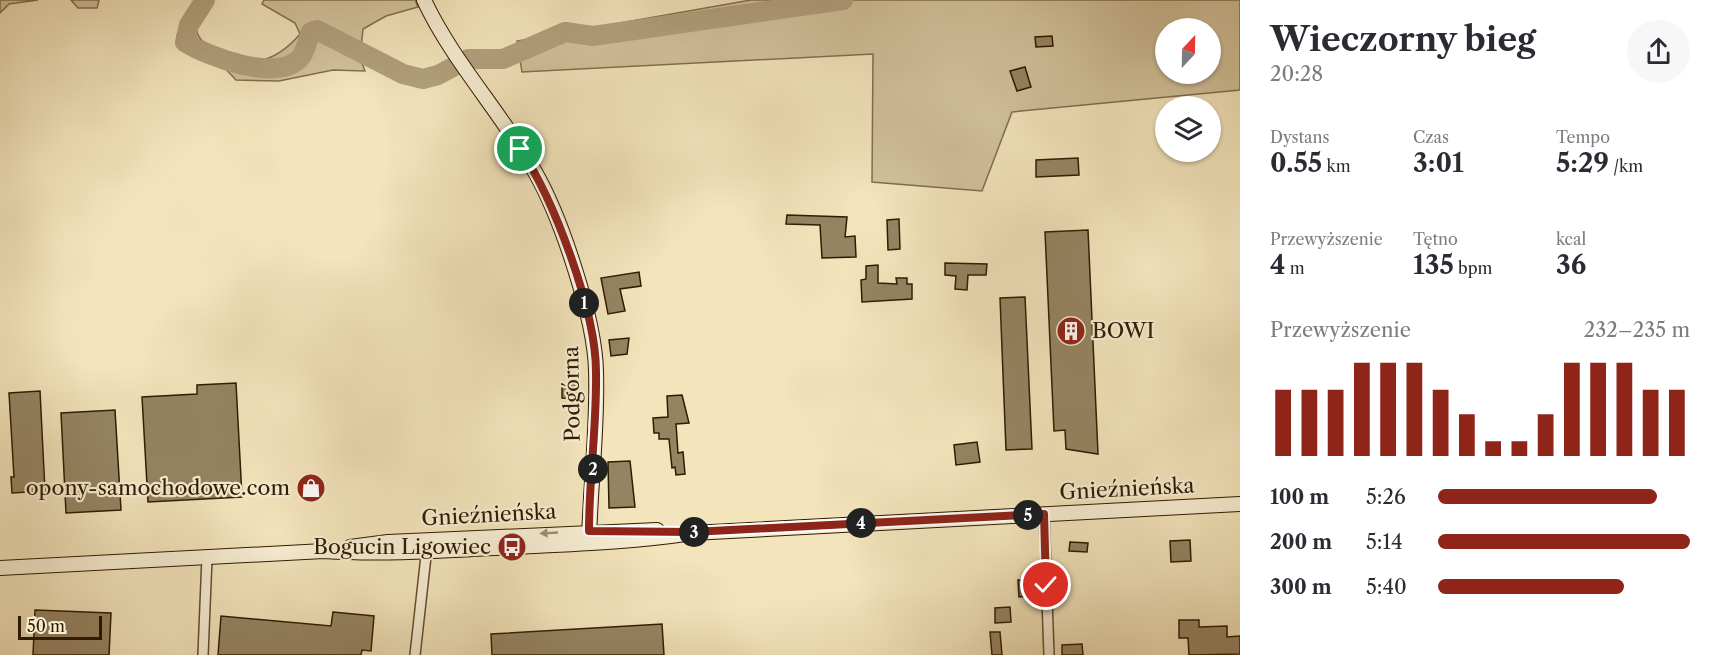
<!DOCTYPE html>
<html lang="pl">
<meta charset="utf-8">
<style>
:root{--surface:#fff;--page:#f7f7f7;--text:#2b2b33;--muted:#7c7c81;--accent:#8f2418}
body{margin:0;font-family:"Libre Caslon Text",serif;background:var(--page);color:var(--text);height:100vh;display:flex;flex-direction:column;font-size:22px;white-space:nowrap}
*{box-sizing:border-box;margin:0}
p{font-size:20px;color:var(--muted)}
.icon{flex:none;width:33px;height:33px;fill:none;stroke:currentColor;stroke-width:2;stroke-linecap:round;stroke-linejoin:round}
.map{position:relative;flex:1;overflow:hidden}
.sheet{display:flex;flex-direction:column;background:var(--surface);width:480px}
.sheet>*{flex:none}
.needle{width:39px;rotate:22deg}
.fabs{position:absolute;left:1155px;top:18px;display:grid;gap:12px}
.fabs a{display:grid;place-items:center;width:66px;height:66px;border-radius:50%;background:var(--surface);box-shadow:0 2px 4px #0004;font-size:30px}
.scale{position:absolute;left:18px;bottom:15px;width:84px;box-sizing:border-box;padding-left:6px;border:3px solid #301b01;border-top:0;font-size:16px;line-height:21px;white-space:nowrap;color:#301b01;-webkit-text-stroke:4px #f7edd3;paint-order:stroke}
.pin{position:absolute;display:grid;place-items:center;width:51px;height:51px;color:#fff;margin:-26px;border:3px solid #fff;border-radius:50%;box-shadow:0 2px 6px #0007}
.km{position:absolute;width:30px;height:30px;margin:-15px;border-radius:50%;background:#222;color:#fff;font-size:16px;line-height:30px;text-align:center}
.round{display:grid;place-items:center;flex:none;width:63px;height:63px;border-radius:32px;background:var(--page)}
.summary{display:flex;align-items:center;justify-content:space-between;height:102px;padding:0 30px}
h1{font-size:33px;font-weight:800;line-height:45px}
.metrics{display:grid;grid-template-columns:repeat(3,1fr);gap:9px;height:102px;padding:6px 30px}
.metrics div{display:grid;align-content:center}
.metrics b{font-size:26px;font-weight:800}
.metrics small{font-size:16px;font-weight:400}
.metrics p{font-size:16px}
.chart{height:168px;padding:12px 30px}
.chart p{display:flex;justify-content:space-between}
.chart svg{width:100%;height:108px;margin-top:6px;stroke:var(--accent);stroke-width:6}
ul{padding:0 30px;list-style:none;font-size:20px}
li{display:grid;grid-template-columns:96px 72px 1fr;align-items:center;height:45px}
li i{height:15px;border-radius:8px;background:var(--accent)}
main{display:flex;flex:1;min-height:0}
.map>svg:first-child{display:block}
.green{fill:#d2c29b;stroke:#816e4e;stroke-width:1.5;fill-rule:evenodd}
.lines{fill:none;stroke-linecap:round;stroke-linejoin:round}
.river{stroke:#b1a07c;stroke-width:20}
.building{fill:#958462;stroke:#301b01;stroke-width:1.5}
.street-casing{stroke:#614d30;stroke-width:12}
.secondary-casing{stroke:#301b01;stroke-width:16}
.street{stroke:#f7edd3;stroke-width:9}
.secondary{stroke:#f7edd3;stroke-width:14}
.oneway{fill:#9d8e74}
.route-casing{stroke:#fff;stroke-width:12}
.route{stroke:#8f2418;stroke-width:8}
.labels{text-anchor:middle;stroke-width:4.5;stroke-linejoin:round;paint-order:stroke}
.poi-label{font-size:21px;fill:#301b01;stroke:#f7edd3;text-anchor:end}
.street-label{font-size:21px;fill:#301b01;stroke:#f7edd3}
</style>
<main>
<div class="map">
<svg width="1240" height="655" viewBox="0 0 1240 655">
<rect width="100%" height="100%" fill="#f3e4bb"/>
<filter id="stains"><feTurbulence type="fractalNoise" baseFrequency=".00333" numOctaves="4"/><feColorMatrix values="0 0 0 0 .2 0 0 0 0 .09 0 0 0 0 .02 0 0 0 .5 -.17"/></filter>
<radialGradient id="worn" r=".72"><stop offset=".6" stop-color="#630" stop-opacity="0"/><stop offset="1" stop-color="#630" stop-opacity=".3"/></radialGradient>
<g class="green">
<path d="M 0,0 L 38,0 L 9,4 L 0,13 Z"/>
<path d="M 71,0 L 97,0 L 99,1 L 97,8 L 78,8 Z"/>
<path d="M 196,0 L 212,0 C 207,8 198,20 197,29 C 195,47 243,65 258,61 C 275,58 289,47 300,34 L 295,23 L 262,4 L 264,0 L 415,0 L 418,7 L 386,16 L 363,29 L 360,58 L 365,71 L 333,70 L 279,81 L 236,80 L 222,65 L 180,46 L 177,35 Z"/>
<path d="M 751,0 L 1240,0 L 1240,90 L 1012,112 L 982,191 L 872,182 L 873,54 L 522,72 L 517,41 ZM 1166,28 L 1210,28 L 1210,74 L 1166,74 Z"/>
</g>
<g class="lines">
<path class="river" d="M 205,0 L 189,25 L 185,42 C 208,57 278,83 300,58 C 306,52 307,40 311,32 L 317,30 L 403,74 L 423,79 L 438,75 L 468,59 L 503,59 L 565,32 L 593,36 L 843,0"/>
</g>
<g class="building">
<path d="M 1052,36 L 1053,46 L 1036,47 L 1035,37 Z"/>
<path d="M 1025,67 L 1031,87 L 1017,91 L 1010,71 Z"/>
<path d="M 1078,158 L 1079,175 L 1036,177 L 1036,160 Z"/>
<path d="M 787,215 L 847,217 L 845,237 L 855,236 L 856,257 L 822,258 L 820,225 L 786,224 Z"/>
<path d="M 899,219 L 900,249 L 888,250 L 887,220 Z"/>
<path d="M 1088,230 L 1098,454 L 1066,449 L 1065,430 L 1054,431 L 1045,232 Z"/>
<path d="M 945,263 L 987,264 L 986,275 L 968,275 L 967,290 L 955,289 L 956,276 L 945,275 Z"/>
<path d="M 878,265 L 878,283 L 897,284 L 896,278 L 907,278 L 907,284 L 912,284 L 912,299 L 862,302 L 861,280 L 866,279 L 866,266 Z"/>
<path d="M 639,272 L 641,286 L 620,289 L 625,311 L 608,314 L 601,278 Z"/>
<path d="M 1025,297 L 1032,449 L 1006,450 L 1000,298 Z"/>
<path d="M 629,338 L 627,354 L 611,356 L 609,340 Z"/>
<path d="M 236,383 L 242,497 L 148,502 L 142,397 L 197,394 L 197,385 Z"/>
<path d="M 562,384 L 577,384 L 577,399 L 562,398 Z"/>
<path d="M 40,391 L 45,491 L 12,493 L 11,477 L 14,477 L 9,393 Z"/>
<path d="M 682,395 L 689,423 L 676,424 L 678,453 L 683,452 L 685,474 L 676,475 L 675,467 L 672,468 L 669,439 L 659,439 L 659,433 L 654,433 L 653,418 L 668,417 L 667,396 Z"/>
<path d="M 115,410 L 121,510 L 66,513 L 61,413 Z"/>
<path d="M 977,442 L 980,462 L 956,465 L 954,445 Z"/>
<path d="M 630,461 L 635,507 L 609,508 L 608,462 Z"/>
<path d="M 1190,540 L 1191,561 L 1171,562 L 1170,541 Z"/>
<path d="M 1070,542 L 1088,543 L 1087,552 L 1069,551 Z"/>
<path d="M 1018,580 L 1029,580 L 1030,596 L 1019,597 Z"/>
<path d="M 1010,607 L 1011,622 L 995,623 L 995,608 Z"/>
<path d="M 35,610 L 111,613 L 109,655 L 33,655 Z"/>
<path d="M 333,612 L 374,616 L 371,651 L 362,650 L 361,655 L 218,655 L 221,616 L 331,626 Z"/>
<path d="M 1179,620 L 1199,620 L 1199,627 L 1227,626 L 1227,637 L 1240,636 L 1240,654 L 1189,655 L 1188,638 L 1179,638 Z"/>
<path d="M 662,624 L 664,655 L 492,655 L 491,634 Z"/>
<path d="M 990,632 L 1000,632 L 1002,655 L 992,655 Z"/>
<path d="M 1082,644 L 1083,655 L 1062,655 L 1062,645 Z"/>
</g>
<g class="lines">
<g class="street-casing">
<g id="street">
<path d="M 1044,514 L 1049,655"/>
<path d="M 203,655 L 207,557"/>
<path d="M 415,655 L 427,547"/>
</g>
</g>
<g class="secondary-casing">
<g id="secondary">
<path d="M 424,0 C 453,62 501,112 535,172 C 561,217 595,319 596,371 C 598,428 590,486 589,543"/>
<path d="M 350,547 L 388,542 L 657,530"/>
<path d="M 0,568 L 324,551 C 388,555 450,550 513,547 C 573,544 633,542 692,533 L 1240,504"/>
</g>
</g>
<use href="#street" class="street"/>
<use href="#secondary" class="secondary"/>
</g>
<defs><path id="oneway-solid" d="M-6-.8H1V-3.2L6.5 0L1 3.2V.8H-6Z" transform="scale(1.5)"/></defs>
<use class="oneway" href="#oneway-solid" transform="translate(549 533) rotate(177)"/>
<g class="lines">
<g class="route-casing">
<path id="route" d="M 520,149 C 554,199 596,311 596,372 C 597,425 589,478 589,531 L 692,532 L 1044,514 L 1046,585"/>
</g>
<use href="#route" class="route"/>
</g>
<defs>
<g id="building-disc" transform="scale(1.5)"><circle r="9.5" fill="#8f2418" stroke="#f7edd3"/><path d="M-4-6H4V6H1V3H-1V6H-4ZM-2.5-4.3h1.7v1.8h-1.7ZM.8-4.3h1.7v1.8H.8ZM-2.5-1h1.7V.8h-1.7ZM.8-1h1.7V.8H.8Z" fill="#fff"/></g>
<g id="shop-disc" transform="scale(1.5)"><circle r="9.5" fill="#8f2418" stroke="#f7edd3"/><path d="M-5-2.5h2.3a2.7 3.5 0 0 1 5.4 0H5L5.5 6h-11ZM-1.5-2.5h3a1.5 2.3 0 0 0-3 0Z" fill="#fff"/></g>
<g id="bus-disc" transform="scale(1.5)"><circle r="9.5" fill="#8f2418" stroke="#f7edd3"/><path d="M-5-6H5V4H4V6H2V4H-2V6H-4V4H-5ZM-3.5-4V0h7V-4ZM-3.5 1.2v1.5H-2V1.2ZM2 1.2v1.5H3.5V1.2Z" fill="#fff"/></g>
</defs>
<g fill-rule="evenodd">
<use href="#building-disc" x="1071" y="331"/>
<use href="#shop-disc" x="311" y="488"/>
<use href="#bus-disc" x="512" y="547"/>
</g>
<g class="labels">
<g class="poi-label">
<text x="1092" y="338" text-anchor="start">BOWI</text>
<text x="290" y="495">opony-samochodowe.com</text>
<text x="491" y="554">Bogucin Ligowiec</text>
</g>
<g class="street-label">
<text transform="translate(572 394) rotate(-91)" y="7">Podgórna</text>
<text transform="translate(1127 489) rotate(-3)" y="7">Gnieźnieńska</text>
<text transform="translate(489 515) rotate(-3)" y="7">Gnieźnieńska</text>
</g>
</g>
<rect width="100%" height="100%" filter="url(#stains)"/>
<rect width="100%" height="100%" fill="url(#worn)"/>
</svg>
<div class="fabs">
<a><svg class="needle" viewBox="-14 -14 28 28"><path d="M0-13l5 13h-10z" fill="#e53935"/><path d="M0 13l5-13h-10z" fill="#7c7c81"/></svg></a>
<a><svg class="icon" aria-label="layers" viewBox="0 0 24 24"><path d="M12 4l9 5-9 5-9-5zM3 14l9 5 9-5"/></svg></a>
</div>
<div class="scale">50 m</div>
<div class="pin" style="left:520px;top:149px;background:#1e9e55"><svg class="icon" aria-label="arrive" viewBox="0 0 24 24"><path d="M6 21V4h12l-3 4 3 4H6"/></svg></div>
<div class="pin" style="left:1046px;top:585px;background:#d93025"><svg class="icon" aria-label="check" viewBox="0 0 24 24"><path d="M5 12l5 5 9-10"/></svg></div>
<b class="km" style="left:584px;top:303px">1</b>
<b class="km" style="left:593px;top:469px">2</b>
<b class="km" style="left:694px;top:532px">3</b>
<b class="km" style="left:861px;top:523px">4</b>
<b class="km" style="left:1028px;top:515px">5</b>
</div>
<section class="sheet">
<div class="summary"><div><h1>Wieczorny bieg</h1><p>20:28</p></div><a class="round"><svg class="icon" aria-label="share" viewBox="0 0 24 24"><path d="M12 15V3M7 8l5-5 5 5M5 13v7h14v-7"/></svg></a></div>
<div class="metrics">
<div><p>Dystans</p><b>0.55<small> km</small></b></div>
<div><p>Czas</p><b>3:01</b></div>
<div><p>Tempo</p><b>5:29<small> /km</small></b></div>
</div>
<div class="metrics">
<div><p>Przewyższenie</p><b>4<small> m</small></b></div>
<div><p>Tętno</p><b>135<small> bpm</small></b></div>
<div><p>kcal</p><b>36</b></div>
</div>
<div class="chart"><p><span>Przewyższenie</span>232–235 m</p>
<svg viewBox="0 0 160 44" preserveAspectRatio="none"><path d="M5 44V17M15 44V17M25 44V17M35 44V6M45 44V6M55 44V6M65 44V17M75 44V27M85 44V38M95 44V38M105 44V27M115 44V6M125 44V6M135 44V6M145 44V17M155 44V17"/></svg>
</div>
<ul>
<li><b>100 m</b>5:26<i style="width:87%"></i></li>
<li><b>200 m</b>5:14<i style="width:100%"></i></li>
<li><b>300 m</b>5:40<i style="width:74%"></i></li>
</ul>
</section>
</main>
